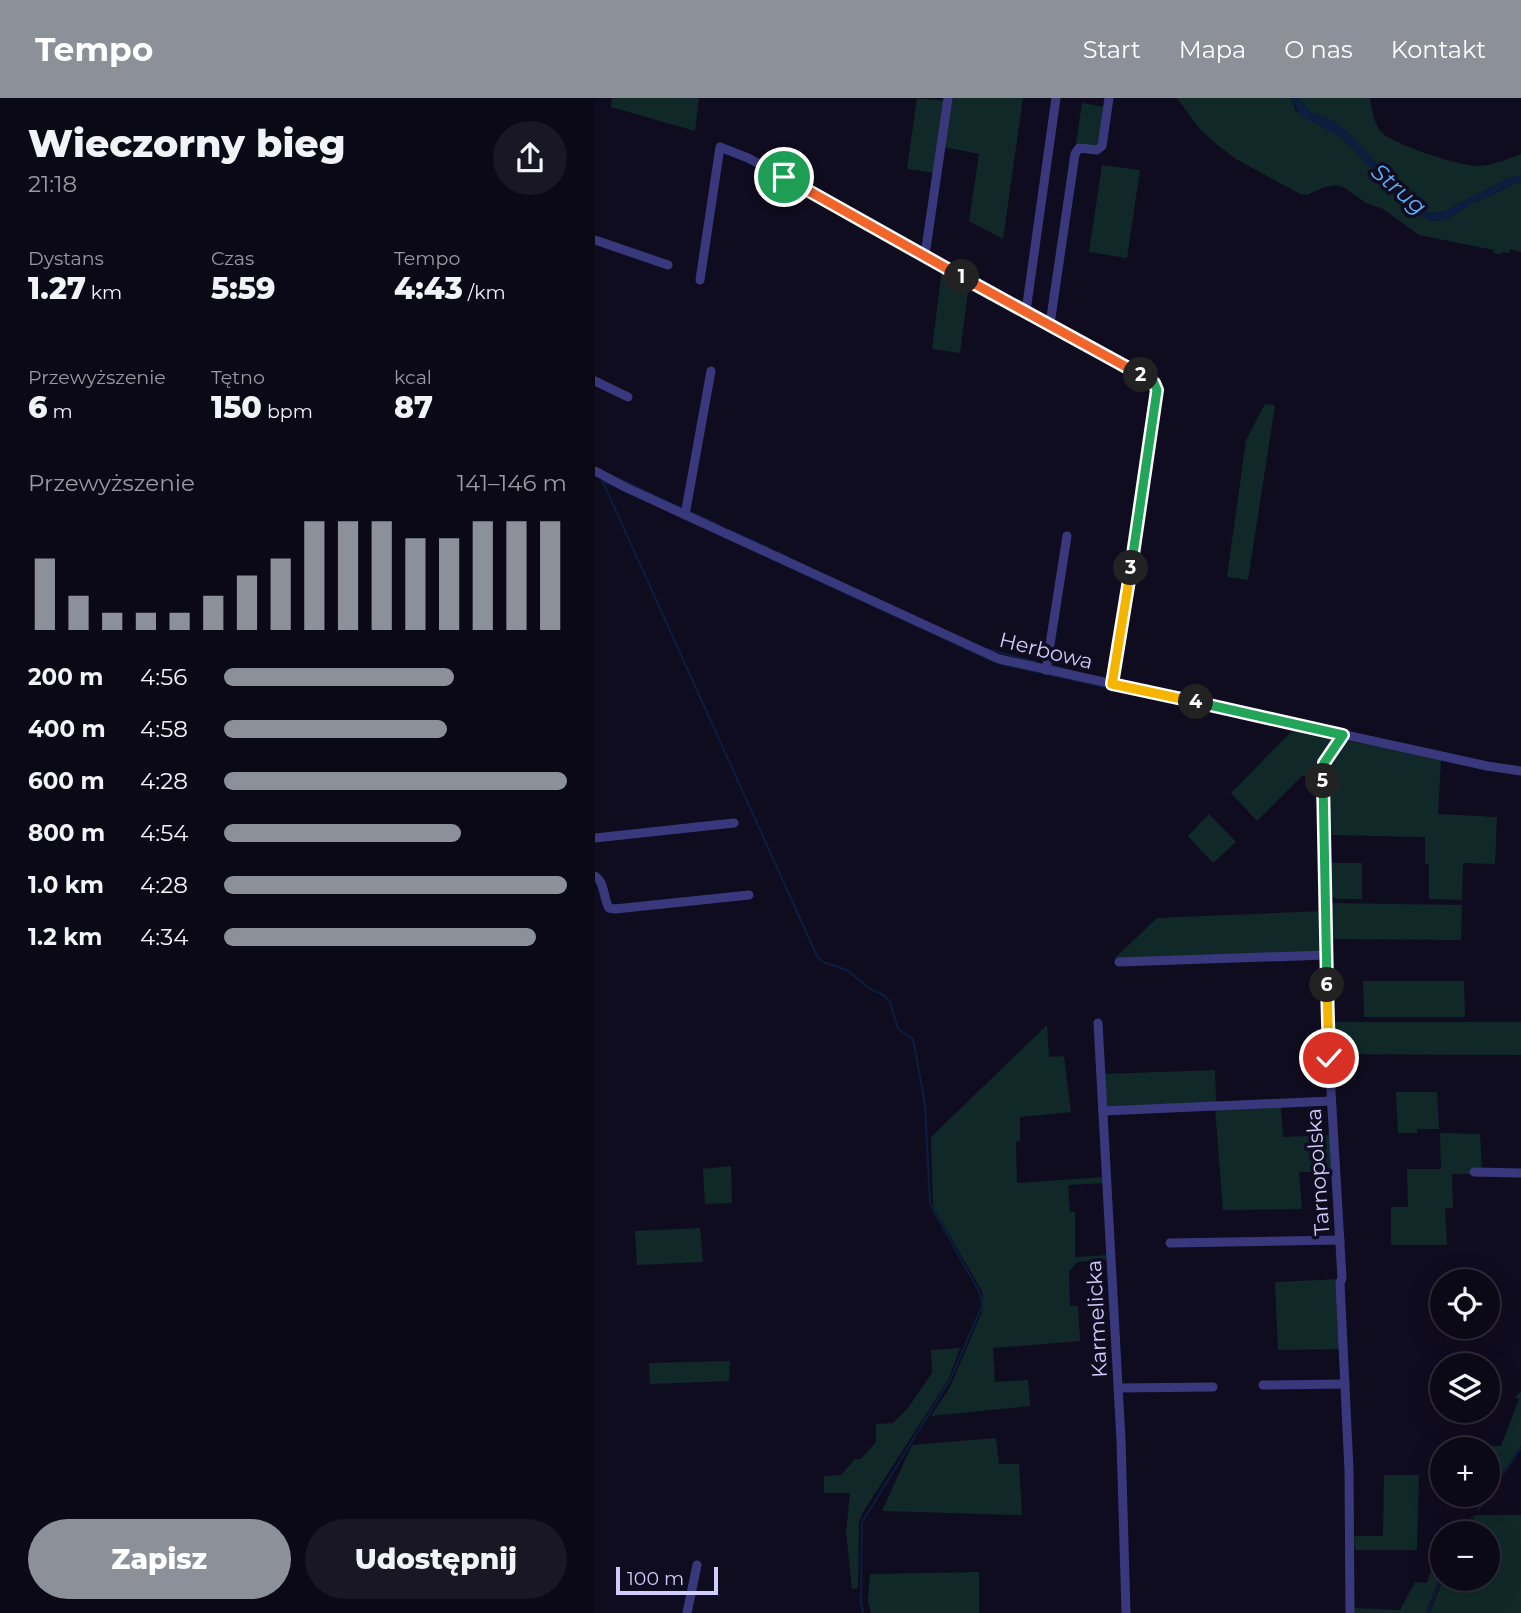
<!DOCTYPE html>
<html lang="pl">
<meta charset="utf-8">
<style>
:root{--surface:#0c0917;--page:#1a1724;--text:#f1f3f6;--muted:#9a9aa1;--line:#2c2a36;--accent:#8c9099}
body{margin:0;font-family:Montserrat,sans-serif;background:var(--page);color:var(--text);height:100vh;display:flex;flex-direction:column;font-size:26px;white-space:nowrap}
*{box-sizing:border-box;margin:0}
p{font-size:23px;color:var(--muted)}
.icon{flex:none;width:38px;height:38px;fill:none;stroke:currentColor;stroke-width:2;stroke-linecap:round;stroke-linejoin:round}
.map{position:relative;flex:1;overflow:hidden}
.drawer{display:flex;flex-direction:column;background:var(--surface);width:595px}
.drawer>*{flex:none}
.tools{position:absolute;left:835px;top:1171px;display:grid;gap:14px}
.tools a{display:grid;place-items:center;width:70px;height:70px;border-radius:50%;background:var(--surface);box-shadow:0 7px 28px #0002,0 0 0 2px var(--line);font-size:35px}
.scale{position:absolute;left:21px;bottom:18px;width:102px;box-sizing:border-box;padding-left:7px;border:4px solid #d1cbfe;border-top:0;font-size:19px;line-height:24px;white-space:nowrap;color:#d1cbfe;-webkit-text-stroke:5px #100c1f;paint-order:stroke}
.pin{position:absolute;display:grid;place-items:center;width:60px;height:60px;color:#fff;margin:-30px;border:4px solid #fff;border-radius:50%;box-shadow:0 2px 7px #0007}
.km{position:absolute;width:35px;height:35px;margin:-18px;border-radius:50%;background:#222;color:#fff;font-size:19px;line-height:35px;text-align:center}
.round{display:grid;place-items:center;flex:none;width:74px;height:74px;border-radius:37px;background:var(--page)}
.overview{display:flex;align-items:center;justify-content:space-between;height:119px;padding:0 28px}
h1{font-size:38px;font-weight:800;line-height:52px}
.figures{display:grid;grid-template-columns:repeat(3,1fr);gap:10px;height:119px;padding:7px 28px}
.figures div{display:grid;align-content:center}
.figures b{font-size:30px;font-weight:800}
.figures small{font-size:19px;font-weight:400}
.figures p{font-size:19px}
.chart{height:196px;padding:14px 28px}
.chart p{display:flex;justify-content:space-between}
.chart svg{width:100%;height:126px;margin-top:7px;stroke:var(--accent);stroke-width:6}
.button{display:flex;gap:14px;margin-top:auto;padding:14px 28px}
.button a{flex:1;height:80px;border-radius:42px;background:var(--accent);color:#fff;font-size:28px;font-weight:800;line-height:80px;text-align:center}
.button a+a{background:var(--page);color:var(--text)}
ul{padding:0 28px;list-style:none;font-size:23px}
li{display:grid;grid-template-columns:112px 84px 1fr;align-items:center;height:52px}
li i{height:18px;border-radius:9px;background:var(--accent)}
header{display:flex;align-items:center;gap:42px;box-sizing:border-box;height:98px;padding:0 35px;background:var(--accent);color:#fff}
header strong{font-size:33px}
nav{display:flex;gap:38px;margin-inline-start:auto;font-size:24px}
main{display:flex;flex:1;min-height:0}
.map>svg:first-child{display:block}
.green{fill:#102928}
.water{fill:#0b1e3f}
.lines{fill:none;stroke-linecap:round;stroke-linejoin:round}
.stream{stroke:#0b1e3f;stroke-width:2}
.minor{stroke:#3a387d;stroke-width:9}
.split-1-casing{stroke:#fff;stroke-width:14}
.split-2-casing{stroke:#fff;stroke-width:14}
.split-3-casing{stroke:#fff;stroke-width:14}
.split-4-casing{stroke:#fff;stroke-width:14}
.split-5-casing{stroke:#fff;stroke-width:14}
.split-6-casing{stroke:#fff;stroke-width:14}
.split-7-casing{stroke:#fff;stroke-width:14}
.split-1{stroke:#f0652b;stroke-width:9}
.split-2{stroke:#f0652b;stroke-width:9}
.split-3{stroke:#22a559;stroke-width:9}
.split-4{stroke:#f5b400;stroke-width:9}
.split-5{stroke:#22a559;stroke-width:9}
.split-6{stroke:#22a559;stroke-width:9}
.split-7{stroke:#f5b400;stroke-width:9}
.labels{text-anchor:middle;stroke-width:7;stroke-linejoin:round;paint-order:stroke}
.street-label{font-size:21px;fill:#d1cbfe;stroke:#100c1f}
.water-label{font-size:23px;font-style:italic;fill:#5ab2fd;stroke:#100c1f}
</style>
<header>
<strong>Tempo</strong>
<nav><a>Start</a><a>Mapa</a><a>O nas</a><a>Kontakt</a></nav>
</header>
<main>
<section class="drawer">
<div class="overview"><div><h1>Wieczorny bieg</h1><p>21:18</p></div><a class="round"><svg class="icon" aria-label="share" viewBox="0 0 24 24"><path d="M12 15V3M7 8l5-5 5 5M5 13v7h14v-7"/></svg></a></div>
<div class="figures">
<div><p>Dystans</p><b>1.27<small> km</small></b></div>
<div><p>Czas</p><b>5:59</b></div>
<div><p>Tempo</p><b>4:43<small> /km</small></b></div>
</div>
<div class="figures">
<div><p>Przewyższenie</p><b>6<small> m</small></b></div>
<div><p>Tętno</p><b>150<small> bpm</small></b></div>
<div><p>kcal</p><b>87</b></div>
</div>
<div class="chart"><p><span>Przewyższenie</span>141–146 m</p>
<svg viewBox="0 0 160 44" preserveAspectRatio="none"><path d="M5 44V19M15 44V32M25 44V38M35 44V38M45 44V38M55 44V32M65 44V25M75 44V19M85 44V6M95 44V6M105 44V6M115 44V12M125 44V12M135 44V6M145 44V6M155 44V6"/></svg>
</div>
<ul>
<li><b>200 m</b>4:56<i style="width:67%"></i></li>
<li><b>400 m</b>4:58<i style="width:65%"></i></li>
<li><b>600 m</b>4:28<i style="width:100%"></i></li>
<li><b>800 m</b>4:54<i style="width:69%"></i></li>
<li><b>1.0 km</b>4:28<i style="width:100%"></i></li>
<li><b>1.2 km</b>4:34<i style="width:91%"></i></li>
</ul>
<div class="button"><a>Zapisz</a><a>Udostępnij</a></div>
</section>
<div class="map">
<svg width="926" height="1515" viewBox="0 0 926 1515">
<rect width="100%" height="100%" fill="#100c1f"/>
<g class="green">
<path d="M 17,0 L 104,0 L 100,33 L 16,9 Z"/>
<path d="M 322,0 L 351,3 L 340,75 L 312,71 Z"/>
<path d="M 356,0 L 428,0 L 408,141 L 374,123 L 384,56 L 349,49 Z"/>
<path d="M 582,0 L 696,0 L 701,13 L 744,38 L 762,54 L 803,101 L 836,123 L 851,122 L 876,106 L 926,83 L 926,154 L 915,151 L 915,155 L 907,154 L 906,156 L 899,155 L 899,152 L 824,137 L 788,111 L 771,105 L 750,90 L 741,87 L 729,89 L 712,97 L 705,96 L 641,61 L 621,46 L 604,30 Z"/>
<path d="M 703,0 L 775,0 C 777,11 779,27 787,35 C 800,47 867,69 884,68 C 898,67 914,61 926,56 L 926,77 L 912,81 L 848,114 L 834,115 L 821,107 L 799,86 L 786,70 L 752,34 L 738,23 L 716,15 Z"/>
<path d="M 487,5 L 510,9 L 504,49 L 481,47 Z"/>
<path d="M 507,67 L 545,72 L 532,160 L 494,154 Z"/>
<path d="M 347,171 L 374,185 L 365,255 L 337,251 Z"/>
<path d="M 670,306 L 680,307 L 653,482 L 632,479 L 651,342 Z"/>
<path d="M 698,632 L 742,642 L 721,665 L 723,677 L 707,678 L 662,723 L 636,695 Z"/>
<path d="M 750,642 L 846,662 L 843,716 L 902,719 L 900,766 L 868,765 L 867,802 L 834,801 L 834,766 L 830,766 L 830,739 L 732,737 L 730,682 L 733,668 Z"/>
<path d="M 614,716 L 641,744 L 618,765 L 593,738 Z"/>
<path d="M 732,765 L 767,765 L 767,801 L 742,801 L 735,798 Z"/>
<path d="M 735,805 L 867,807 L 866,842 L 733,841 L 733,807 Z"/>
<path d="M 729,813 L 729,850 L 726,854 L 519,861 L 562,820 Z"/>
<path d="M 768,883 L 869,883 L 870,919 L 769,919 Z"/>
<path d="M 738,924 L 926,924 L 926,957 L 736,956 L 735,928 Z"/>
<path d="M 452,927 L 454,959 L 469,958 L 476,1014 L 425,1019 L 425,1043 L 421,1044 L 422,1085 L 509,1079 L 510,1085 L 473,1087 L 475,1114 L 480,1114 L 480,1159 L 513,1157 L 514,1161 L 482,1164 L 474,1174 L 475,1208 L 483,1208 L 485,1243 L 398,1250 L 400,1284 L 433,1282 L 435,1308 L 336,1318 L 355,1289 L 387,1214 L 388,1195 L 338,1109 L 336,1039 Z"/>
<path d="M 620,972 L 621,1005 L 514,1009 L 508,1004 L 507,976 Z"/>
<path d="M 801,994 L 842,994 L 844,1031 L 822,1031 L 822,1035 L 803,1035 Z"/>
<path d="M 686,1007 L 688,1039 L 735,1037 L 738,1074 L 704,1074 L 707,1111 L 628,1112 L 620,1010 Z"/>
<path d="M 845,1035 L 885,1036 L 887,1072 L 877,1076 L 857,1076 L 858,1110 L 850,1110 L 852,1147 L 796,1147 L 796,1109 L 813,1109 L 812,1071 L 846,1071 Z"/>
<path d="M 136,1068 L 137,1105 L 110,1106 L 108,1071 Z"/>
<path d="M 105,1130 L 108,1164 L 42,1167 L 40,1133 Z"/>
<path d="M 745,1181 L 747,1251 L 683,1252 L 680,1184 Z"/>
<path d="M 365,1250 L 353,1282 L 268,1414 L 264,1424 L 263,1490 L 257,1491 L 251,1434 L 255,1395 L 229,1395 L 229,1378 L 246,1377 L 260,1361 L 266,1361 L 281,1344 L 281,1326 L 298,1325 L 313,1310 L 337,1275 L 336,1252 Z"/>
<path d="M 135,1263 L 134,1283 L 55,1286 L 54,1265 Z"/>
<path d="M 926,1293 L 926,1348 L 905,1378 L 893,1377 L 893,1356 L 897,1348 L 906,1348 L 924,1301 L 920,1300 Z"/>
<path d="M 401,1340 L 404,1366 L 424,1366 L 427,1417 L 287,1413 L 317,1347 Z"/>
<path d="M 789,1377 L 824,1377 L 822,1452 L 760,1452 L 759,1438 L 788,1438 Z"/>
<path d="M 881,1417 L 926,1417 L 926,1515 L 835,1515 L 848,1481 L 892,1480 L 892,1435 L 868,1435 Z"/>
<path d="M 842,1452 L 847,1452 L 847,1473 L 831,1515 L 759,1515 L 759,1510 L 805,1512 L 820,1484 L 832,1485 Z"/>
<path d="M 384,1474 L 384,1515 L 276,1515 L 273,1502 L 275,1476 Z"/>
</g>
<path class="water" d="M 696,0 L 703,0 L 716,15 L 738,23 L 752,34 L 786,70 L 799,86 L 821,107 L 834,115 L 848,114 L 912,81 L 926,77 L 926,83 L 876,106 L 851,122 L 836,123 L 803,101 L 762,54 L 744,38 L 706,18 Z"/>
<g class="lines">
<g class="stream">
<path d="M 24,381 L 86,410"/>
<path d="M 7,382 L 222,858 L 228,864 L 252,872 L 275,891 L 289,897 L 295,904 L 303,931 L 318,941 L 330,1006 L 335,1106 L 385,1195 L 387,1208 L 355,1282 L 267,1424 L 266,1504 L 268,1515"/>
<path d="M 8,383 L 400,564"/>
<path d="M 97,415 L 124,427"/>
<path d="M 134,432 L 172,449"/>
<path d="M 182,454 L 193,459"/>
<path d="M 392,551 L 441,564"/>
<path d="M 406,566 L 523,592"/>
<path d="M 455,567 L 477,573"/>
<path d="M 558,590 L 611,602"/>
<path d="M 546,597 L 722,636"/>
<path d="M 622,604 L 628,605"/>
<path d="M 640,608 L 723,626"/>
<path d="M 883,1412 L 926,1350"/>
<path d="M 866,1435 L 878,1418"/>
<path d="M 833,1515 L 847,1477"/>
</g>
<g class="minor">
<path d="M 0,142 L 73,167"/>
<path d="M 330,157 L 353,0"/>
<path d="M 105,182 L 125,49 L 153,60 L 189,79 L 559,285 L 561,300 L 517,586"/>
<path d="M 431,213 L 461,0"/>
<path d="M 455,226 L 480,56 L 484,50 L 502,52 L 507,48 L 514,0"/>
<path d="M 0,283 L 33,299"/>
<path d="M 0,373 L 32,390 L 404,561 L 892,668 L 926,673"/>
<path d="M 90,417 L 116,273"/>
<path d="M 451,572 L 472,438"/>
<path d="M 748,637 L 729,665 L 727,671 L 734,960 L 747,1180 L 745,1185 L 754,1372 L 755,1515"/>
<path d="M 0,740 L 139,725"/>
<path d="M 0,778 C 10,784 8,800 14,810 L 20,811 L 154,797"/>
<path d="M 524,864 L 732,857"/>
<path d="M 503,925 L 526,1342 L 531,1515"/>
<path d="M 508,1013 L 736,1003"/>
<path d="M 879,1074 L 926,1075"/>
<path d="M 575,1145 L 745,1142"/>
<path d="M 668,1287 L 750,1286"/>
<path d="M 523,1290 L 618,1289"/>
<path d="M 92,1515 L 102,1467"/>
</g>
</g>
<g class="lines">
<g class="split-1-casing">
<path id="split-1" d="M 189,79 L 367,179"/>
</g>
<g class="split-2-casing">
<path id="split-2" d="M 367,179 L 546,277"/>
</g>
<g class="split-3-casing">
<path id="split-3" d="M 536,470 L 562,292 L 559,285 L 546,277"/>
</g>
<g class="split-4-casing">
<path id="split-4" d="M 536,470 L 517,586 L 601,604"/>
</g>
<g class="split-5-casing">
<path id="split-5" d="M 601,604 L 748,637 L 729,665 L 728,683"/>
</g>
<g class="split-6-casing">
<path id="split-6" d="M 728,683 L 732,887"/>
</g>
<g class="split-7-casing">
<path id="split-7" d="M 732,887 L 734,960"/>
</g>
<use href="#split-1" class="split-1"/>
<use href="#split-2" class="split-2"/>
<use href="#split-3" class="split-3"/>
<use href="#split-4" class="split-4"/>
<use href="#split-5" class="split-5"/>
<use href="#split-6" class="split-6"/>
<use href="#split-7" class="split-7"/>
</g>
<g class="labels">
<g class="street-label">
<text transform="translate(451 553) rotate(14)" y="7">Herbowa</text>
<text transform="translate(723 1074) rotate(-94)" y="7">Tarnopolska</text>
<text transform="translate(502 1221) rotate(-93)" y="7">Karmelicka</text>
</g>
<g class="water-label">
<text transform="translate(804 91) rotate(41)" y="8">Strug</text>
</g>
</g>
</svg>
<div class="tools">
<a><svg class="icon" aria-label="locate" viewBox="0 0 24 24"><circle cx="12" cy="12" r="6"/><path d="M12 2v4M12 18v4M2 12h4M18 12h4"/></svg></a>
<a><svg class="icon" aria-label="layers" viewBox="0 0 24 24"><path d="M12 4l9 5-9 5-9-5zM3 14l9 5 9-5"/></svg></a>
<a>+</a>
<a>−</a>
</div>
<div class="scale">100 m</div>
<div class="pin" style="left:189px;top:79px;background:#1e9e55"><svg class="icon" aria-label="arrive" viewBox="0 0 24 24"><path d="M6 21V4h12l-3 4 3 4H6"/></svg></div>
<div class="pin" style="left:734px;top:960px;background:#d93025"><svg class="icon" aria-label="check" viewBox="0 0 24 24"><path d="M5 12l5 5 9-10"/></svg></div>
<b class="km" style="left:367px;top:179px">1</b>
<b class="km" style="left:546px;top:277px">2</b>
<b class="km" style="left:536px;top:470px">3</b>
<b class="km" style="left:601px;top:604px">4</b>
<b class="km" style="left:728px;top:683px">5</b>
<b class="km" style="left:732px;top:887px">6</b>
</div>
</main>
